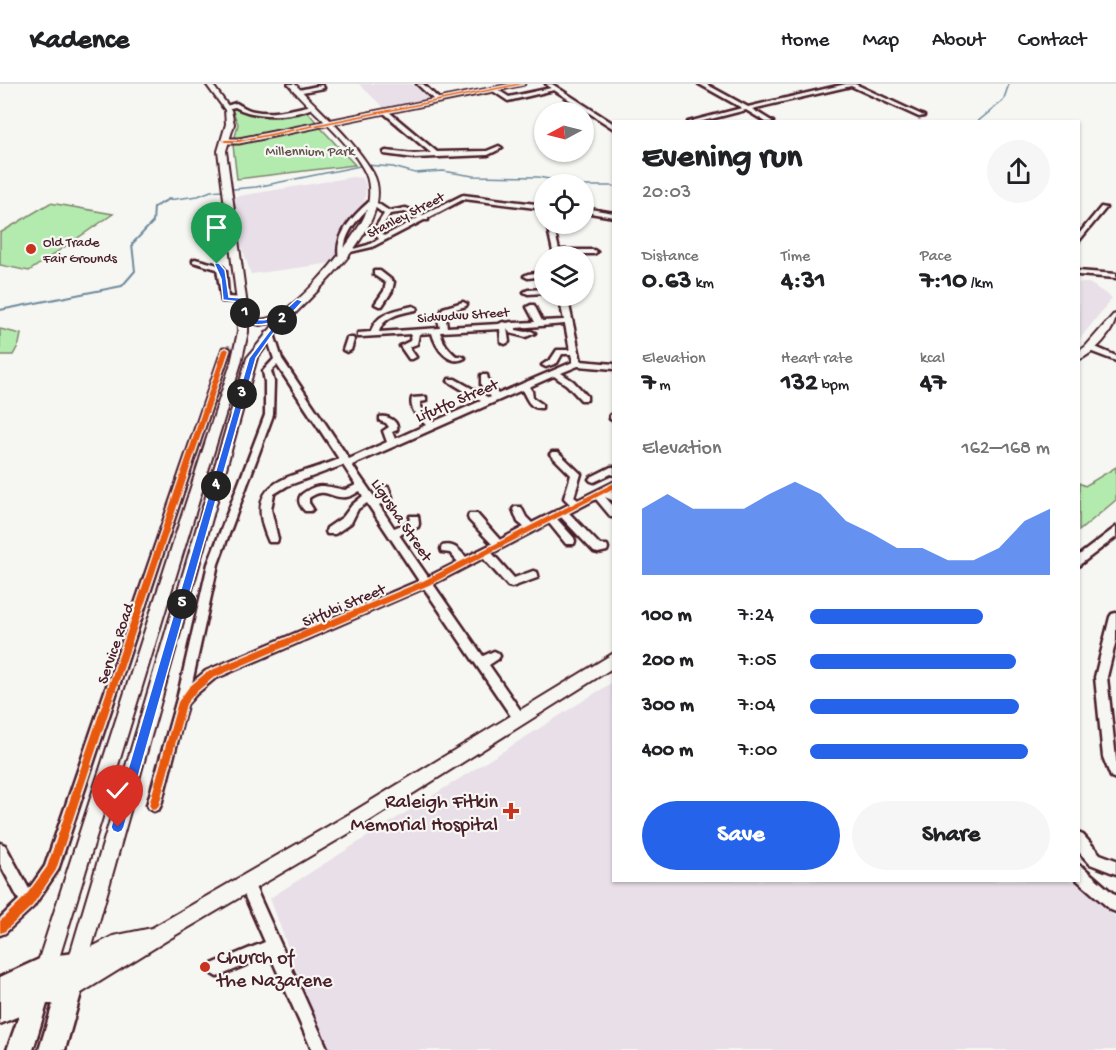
<!DOCTYPE html>
<meta charset="utf-8">
<style>
:root{--surface:#fff;--page:#f6f6f6;--text:#202124;--muted:#757577;--line:#e0e0e0;--accent:#2563eb}
body{margin:0;font-family:"Gochi Hand",sans-serif;background:var(--page);color:var(--text);height:100vh;display:flex;flex-direction:column;font-size:22px;white-space:nowrap}
*{box-sizing:border-box;margin:0}
p{font-size:20px;color:var(--muted)}
.icon{flex:none;width:33px;height:33px;fill:none;stroke:currentColor;stroke-width:2;stroke-linecap:round;stroke-linejoin:round}
.map{position:relative;flex:1;overflow:hidden}
.side{position:absolute;left:612px;top:36px;width:468px;height:762px;display:flex;flex-direction:column;background:var(--surface);border-radius:0px;box-shadow:0 2px 4px #0004}
.side>*{flex:none}
.needle{width:39px;rotate:263deg}
.controls{position:absolute;left:534px;top:18px;display:grid;gap:12px}
.controls a{display:grid;place-items:center;width:60px;height:60px;border-radius:50%;background:var(--surface);box-shadow:0 2px 4px #0004;font-size:30px}
.pin{position:absolute;display:grid;place-items:center;width:51px;height:51px;color:#fff;margin:-62px -26px;border-radius:50% 50% 50% 0;rotate:-45deg;box-shadow:0 0 6px #0007}
.pin .icon{rotate:45deg}
.km{position:absolute;width:30px;height:30px;margin:-15px;border-radius:50%;background:#222;color:#fff;font-size:16px;line-height:30px;text-align:center}
.round{display:grid;place-items:center;flex:none;width:63px;height:63px;border-radius:32px;background:var(--page)}
.headline{display:flex;align-items:center;justify-content:space-between;height:102px;padding:0 30px}
h1{font-size:33px;font-weight:700;line-height:45px}
.stats{display:grid;grid-template-columns:repeat(3,1fr);gap:9px;height:102px;padding:6px 30px}
.stats div{display:grid;align-content:center}
.stats b{font-size:26px;font-weight:700}
.stats small{font-size:16px;font-weight:400}
.stats p{font-size:16px}
.chart{height:168px;padding:12px 30px}
.chart p{display:flex;justify-content:space-between}
.chart svg{width:100%;height:108px;margin-top:6px;fill:var(--accent);opacity:.7}
.action{display:flex;gap:12px;margin-top:auto;padding:12px 30px}
.action a{flex:1;height:69px;border-radius:36px;background:var(--accent);color:#fff;font-size:24px;font-weight:700;line-height:69px;text-align:center}
.action a+a{background:var(--page);color:var(--text)}
ul{padding:0 30px;list-style:none;font-size:20px}
li{display:grid;grid-template-columns:96px 72px 1fr;align-items:center;height:45px}
li i{height:15px;border-radius:8px;background:var(--accent)}
header{display:flex;align-items:center;gap:36px;box-sizing:border-box;height:84px;padding:0 30px;background:var(--surface);border-bottom:2px solid var(--line)}
header strong{font-size:28px}
nav{display:flex;gap:33px;margin-inline-start:auto;font-size:21px}
.map>svg:first-child{display:block}
.built{fill:#e8dfe9}
.green{fill:#b3ebae;stroke:#7e856c;stroke-width:1.5}
.lines{fill:none;stroke-linecap:round;stroke-linejoin:round}
.stream-far1{stroke:#6e8a9c;stroke-width:1.5}
.stream{stroke:#6e8a9c;stroke-width:2}
.minor-casing{stroke:#4a1f2b;stroke-width:5}
.major-casing{stroke:#4a1f2b;stroke-width:4}
.highway-casing{stroke:#4a1f2b;stroke-width:5}
.minor{fill:#f6f6f2;fill-rule:evenodd}
.major{fill:#f6f6f2;fill-rule:evenodd}
.highway{fill:#f6f6f2;fill-rule:evenodd}
.cycleway-casing{stroke:#f6f6f2;stroke-width:3}
.cycleway{fill:#e8590c;fill-rule:evenodd}
.route{fill:#2563eb;stroke:#fff;stroke-width:1.5}
.poi-dot{fill:#c8321e;stroke:#f6f6f2;stroke-width:2}
.labels{text-anchor:middle;stroke-width:4.5;stroke-linejoin:round;paint-order:stroke}
.far-park-label{font-size:14px;fill:#64524c;stroke:#f6f6f2}
.far-street-label{font-size:14px;fill:#4a1f2b;stroke:#f6f6f2}
.far-poi-label{font-size:14px;fill:#4a1f2b;stroke:#f6f6f2;text-anchor:start}
.street-label{font-size:16px;fill:#4a1f2b;stroke:#f6f6f2}
.near-poi-label{font-size:20px;fill:#4a1f2b;stroke:#f6f6f2;text-anchor:end}
</style>
<header>
<strong>Kadence</strong>
<nav><a>Home</a><a>Map</a><a>About</a><a>Contact</a></nav>
</header>
<div class="map">
<svg width="1116" height="966" viewBox="0 0 1116 966">
<rect width="100%" height="100%" fill="#f6f6f2"/>
<filter id="ink" filterUnits="userSpaceOnUse"><feTurbulence type="fractalNoise" baseFrequency=".0167" numOctaves="2"/><feDisplacementMap in="SourceGraphic" scale="12" xChannelSelector="R" yChannelSelector="G"/><feConvolveMatrix kernelMatrix="1 2 1 2 8 2 1 2 1" color-interpolation-filters="sRGB"/></filter>
<g filter="url(#ink)">
<g class="built">
<path d="M 359,0 L 412,0 L 429,15 L 384,24 Z"/>
<path d="M 353,93 L 363,94 L 366,102 L 363,135 L 352,156 L 333,179 L 251,190 L 241,161 L 233,113 Z"/>
<path d="M 1079,199 L 1089,199 L 1112,214 L 1079,256 Z"/>
<path d="M 613,598 L 614,796 L 1076,797 L 1116,833 L 1116,966 L 327,966 L 319,949 L 270,814 Z"/>
</g>
<g class="green">
<path d="M 237,24 C 257,36 285,30 307,27 L 317,39 L 236,54 L 235,53 L 238,40 L 232,25 Z"/>
<path d="M 320,43 L 355,81 L 237,95 L 233,61 Z"/>
<path d="M 50,119 L 113,130 L 29,187 L 0,181 L 0,149 Z"/>
<path d="M 0,245 L 21,250 L 19,260 L 13,271 L 0,271 Z"/>
<path d="M 1116,383 L 1116,416 L 1079,447 L 1079,399 L 1085,402 Z"/>
</g>
<g class="lines">
<g class="stream-far1">
<path d="M 977,38 L 1003,17 L 1009,0"/>
<path d="M 584,102 L 614,102"/>
<path d="M 168,116 L 198,112 L 211,107 L 256,103 L 365,81 L 393,83 L 415,89 L 443,87 L 473,92 L 538,93 L 577,100"/>
</g>
<path class="stream" d="M 0,226 L 122,202 L 135,187 L 132,160 L 153,138 L 154,123 L 171,114"/>
<g class="minor-casing">
<g id="minor">
<path d="M 417,0 L 423,0 L 439,15 L 514,0 L 524,0 L 498,6 L 509,13 L 551,4 L 546,0 L 552,0 L 614,40 L 614,45 L 580,23 L 557,26 L 557,24 L 576,20 L 554,6 L 508,17 L 493,7 L 389,28 L 437,68 L 487,67 L 499,62 L 502,64 L 488,71 L 414,74 L 384,70 L 384,68 L 386,67 L 414,70 L 431,69 L 384,29 L 239,59 L 225,59 L 222,57 L 225,55 L 239,55 L 434,16 Z"/>
<path d="M 699,0 L 706,0 L 748,23 L 846,0 L 855,0 L 924,32 L 919,33 L 851,2 L 752,25 L 773,38 L 766,38 L 746,26 L 699,38 L 688,38 L 742,24 Z"/>
<path d="M 322,1 L 324,4 L 297,9 L 294,7 Z"/>
<path d="M 236,19 C 242,22 247,26 254,27 C 273,31 293,25 312,21 L 315,23 C 293,33 257,35 235,23 L 226,25 L 223,23 Z"/>
<path d="M 463,111 L 544,121 L 544,125 L 464,115 L 428,134 L 428,136 L 424,136 L 372,163 L 346,169 L 346,167 L 368,161 L 379,155 L 373,147 L 384,130 L 372,121 C 357,135 341,152 345,174 L 342,176 L 339,174 C 334,151 354,131 370,117 L 374,117 L 389,127 L 406,124 L 423,131 ZM 405,128 L 418,134 L 384,152 L 379,147 L 390,130 Z"/>
<path d="M 1101,123 L 1106,124 L 1078,158 L 1078,151 Z"/>
<path d="M 584,124 L 614,129 L 614,133 L 584,128 Z"/>
<path d="M 547,140 L 553,140 L 559,166 L 594,166 L 597,168 L 594,170 L 560,170 L 560,172 L 554,172 Z"/>
<path d="M 195,175 L 222,182 L 226,187 L 228,213 L 245,214 L 245,218 L 222,217 L 217,185 L 193,178 L 193,176 Z"/>
<path d="M 374,187 L 380,187 L 394,198 L 392,207 L 382,222 L 379,222 L 375,220 L 384,207 L 386,199 L 374,191 Z"/>
<path d="M 1078,187 L 1116,190 L 1116,194 L 1078,191 Z"/>
<path d="M 544,188 L 544,192 L 528,194 L 524,192 L 528,190 Z"/>
<path d="M 544,205 L 544,209 L 528,210 L 524,208 L 528,206 Z"/>
<path d="M 559,212 L 567,212 L 581,277 L 614,280 L 614,285 L 578,282 L 561,289 L 573,297 L 587,312 L 587,316 L 581,316 L 567,301 L 554,292 L 529,303 L 532,307 L 533,314 L 542,320 L 542,324 C 529,325 527,314 522,306 L 352,381 L 375,414 L 382,411 L 380,405 L 382,403 L 388,403 L 392,413 L 390,415 L 379,421 L 394,444 L 409,438 L 410,432 L 418,432 L 419,440 L 418,443 L 399,451 L 428,493 L 458,478 L 450,469 L 442,468 L 441,465 L 442,462 C 454,459 459,466 466,473 L 492,460 L 469,436 L 468,433 L 469,430 L 477,430 L 500,456 L 524,443 L 518,438 L 513,425 L 515,423 L 521,423 L 526,433 L 532,439 L 570,420 L 564,414 L 571,391 L 550,370 L 552,368 L 558,368 L 581,390 L 574,413 L 578,416 L 614,398 L 614,405 L 610,407 L 614,409 L 614,417 L 605,413 L 614,423 L 614,433 L 611,433 L 596,415 L 569,429 L 600,461 L 607,461 L 608,464 L 607,467 L 598,469 L 594,468 L 561,433 L 557,435 L 574,454 L 575,457 L 574,460 L 566,460 L 549,439 L 492,469 L 514,494 L 533,487 L 537,488 L 538,491 L 537,494 L 512,503 L 508,502 L 483,474 L 433,500 L 483,572 L 494,567 L 498,569 L 500,572 L 498,575 L 489,581 L 523,630 L 525,634 L 523,638 L 519,639 L 515,638 L 424,504 L 214,595 L 196,610 L 187,620 L 161,721 L 159,725 L 154,727 L 149,725 L 147,721 L 177,615 L 208,480 L 265,331 L 265,298 L 263,287 L 274,275 L 266,250 L 267,248 L 273,248 L 274,250 L 282,275 L 349,375 L 387,358 L 383,347 L 389,343 L 386,339 L 380,337 L 380,333 C 388,331 399,338 397,346 L 392,348 L 395,355 L 426,341 C 418,334 409,325 412,314 L 426,313 L 426,317 L 420,318 C 421,327 427,332 433,338 L 481,317 L 448,297 L 449,295 L 455,295 L 489,314 L 491,313 L 481,301 L 481,291 L 487,291 L 489,300 L 498,310 L 573,278 L 571,270 L 562,270 L 557,279 L 546,283 L 542,281 L 551,275 L 557,266 L 570,266 L 565,240 L 516,244 L 516,246 L 526,248 L 531,247 L 535,249 L 526,253 L 510,249 L 507,244 L 509,258 L 505,260 L 501,258 L 500,245 L 440,248 C 443,259 448,265 456,272 L 461,272 L 465,274 C 449,283 436,264 432,249 L 419,250 L 417,260 L 409,263 L 416,273 L 412,275 L 409,275 L 400,262 L 410,257 L 411,250 L 361,253 L 358,253 L 358,249 L 371,248 C 376,229 396,226 413,222 L 417,224 L 416,226 C 401,229 383,232 379,248 L 440,244 L 438,236 L 443,224 L 463,218 L 467,220 L 466,222 L 449,227 L 446,236 L 447,243 L 499,240 L 503,238 L 507,239 L 511,238 L 514,239 L 535,238 L 527,223 L 531,221 L 534,221 L 542,237 L 564,236 ZM 277,281 L 339,375 C 296,394 239,392 269,458 L 277,458 L 278,455 L 271,425 L 274,410 L 287,402 L 343,381 L 356,401 L 345,406 C 325,403 319,397 301,411 C 297,417 300,422 305,427 L 311,427 L 313,425 L 309,419 L 309,414 C 327,402 329,415 346,413 C 351,413 356,409 360,407 L 363,412 L 352,421 L 343,433 L 327,444 L 326,447 L 327,450 L 335,450 L 351,439 L 358,425 L 367,419 L 419,497 L 206,587 L 192,599 L 218,480 L 273,331 L 274,298 L 271,287 Z"/>
<path d="M 347,254 L 353,254 L 354,256 L 351,266 L 347,268 L 343,266 Z"/>
<path d="M 1087,262 L 1093,262 L 1116,272 L 1116,277 L 1087,266 Z"/>
<path d="M 223,264 L 229,264 L 230,266 L 58,786 L 33,823 L 5,849 L 0,851 L 0,834 L 19,816 L 0,780 L 0,759 L 5,761 L 29,805 L 45,782 Z"/>
<path d="M 613,330 L 614,336 L 610,335 L 610,331 Z"/>
<path d="M 611,383 L 614,383 L 614,391 L 611,390 L 594,398 L 591,397 L 589,395 L 591,393 Z"/>
<path d="M 1116,443 L 1116,453 L 1078,482 L 1078,472 Z"/>
<path d="M 1116,529 L 1116,556 L 1107,593 L 1116,675 L 1116,695 L 1111,693 L 1103,673 L 1095,593 L 1110,533 L 1112,530 Z"/>
<path d="M 1078,749 L 1083,751 L 1100,770 L 1116,776 L 1116,790 L 1090,780 L 1078,767 Z"/>
<path d="M 1078,781 L 1083,783 L 1116,812 L 1116,828 L 1111,826 L 1077,796 L 1078,796 Z"/>
<path d="M 246,792 L 251,794 L 328,966 L 312,966 L 270,871 L 217,893 L 212,890 L 209,885 L 212,880 L 265,858 L 239,799 L 241,794 Z"/>
</g>
</g>
<g class="major-casing">
<g id="major">
<path d="M 206,0 L 212,0 L 231,26 L 234,40 L 226,67 L 247,222 C 249,226 249,231 253,233 C 281,252 356,154 365,131 C 370,119 371,102 366,90 C 350,57 312,28 288,0 L 295,0 C 321,28 354,56 373,89 C 401,140 302,218 274,252 C 268,259 263,267 257,274 L 92,863 L 113,852 L 152,844 L 351,729 L 614,569 L 614,583 L 363,741 L 169,855 L 70,916 L 63,913 L 60,906 L 63,899 L 77,891 L 70,888 L 67,881 L 247,274 L 276,238 L 260,241 L 248,238 L 248,248 L 241,279 L 56,884 L 53,891 L 46,894 L 39,891 L 36,884 L 231,279 L 238,248 L 237,218 L 218,67 L 226,40 L 225,26 Z"/>
<path d="M 1116,230 C 1116,247 1094,270 1078,276 L 1078,268 L 1086,262 L 1113,231 Z"/>
</g>
</g>
<g class="highway-casing">
<path id="highway" d="M 77,869 L 85,873 L 89,881 L 65,966 L 39,966 L 53,920 L 47,920 L 33,966 L 7,966 L 19,932 L 0,940 L 0,893 L 46,872 Z"/>
</g>
<use href="#minor" class="minor"/>
<use href="#major" class="major"/>
<use href="#highway" class="highway"/>
<g class="cycleway-casing">
<g id="cycleway">
<path d="M 516,0 L 523,0 L 239,58 L 225,58 L 223,57 L 225,56 L 239,56 Z"/>
<path d="M 226,264 L 229,266 L 56,786 L 32,822 L 4,848 L 0,849 L 0,837 L 24,814 L 47,783 L 223,266 Z"/>
<path d="M 614,399 L 614,404 L 429,501 L 213,594 L 195,609 L 186,620 L 159,721 L 157,724 L 154,726 L 151,724 L 149,721 L 178,618 L 189,603 L 207,588 L 423,497 Z"/>
</g>
</g>
<use href="#cycleway" class="cycleway"/>
</g>
</g>
<path class="route" d="M 214,179 L 219,179 L 225,186 L 229,213 L 244,214 L 252,235 C 272,239 283,228 297,215 L 303,217 L 272,251 L 256,274 L 124,743 L 122,747 L 118,749 L 113,747 L 111,743 L 249,274 L 277,237 C 253,245 244,242 239,218 L 223,216 L 221,195 Z"/>
<g class="poi-dot">
<circle cx="31" cy="165" r="6"/>
<path d="M508 718h6v6h6v6h-6v6h-6v-6h-6v-6h6z"/>
<circle cx="205" cy="883" r="6"/>
</g>
<g class="labels">
<g class="far-park-label">
<text x="310" y="71">Millennium Park</text>
</g>
<g class="far-street-label">
<text transform="translate(405 130) rotate(-27)" y="5">Stanley Street</text>
<text transform="translate(463 230) rotate(-4)" y="5">Sidvudvu Street</text>
</g>
<g class="far-poi-label">
<text x="43" y="162">Old Trade<tspan x="43" dy="16">Fair Grounds</tspan></text>
</g>
<g class="street-label">
<text transform="translate(456 315) rotate(-23)" y="6">Lifutfo Street</text>
<text transform="translate(403 435) rotate(56)" y="6">Ligusha Street</text>
<text transform="translate(343 520) rotate(-23)" y="6">Sitfubi Street</text>
<text transform="translate(114 559) rotate(-71)" y="6">Service Road</text>
</g>
<g class="near-poi-label">
<text x="498" y="723">Raleigh Fitkin<tspan x="498" dy="23">Memorial Hospital</tspan></text>
<text x="217" y="879" text-anchor="start">Church of<tspan x="217" dy="23">the Nazarene</tspan></text>
</g>
</g>
</svg>
<div class="controls">
<a><svg class="needle" viewBox="-14 -14 28 28"><path d="M0-13l5 13h-10z" fill="#e53935"/><path d="M0 13l5-13h-10z" fill="#757577"/></svg></a>
<a><svg class="icon" aria-label="locate" viewBox="0 0 24 24"><circle cx="12" cy="12" r="6"/><path d="M12 2v4M12 18v4M2 12h4M18 12h4"/></svg></a>
<a><svg class="icon" aria-label="layers" viewBox="0 0 24 24"><path d="M12 4l9 5-9 5-9-5zM3 14l9 5 9-5"/></svg></a>
</div>
<div class="pin" style="left:217px;top:180px;background:#1e9e55"><svg class="icon" aria-label="arrive" viewBox="0 0 24 24"><path d="M6 21V4h12l-3 4 3 4H6"/></svg></div>
<div class="pin" style="left:118px;top:743px;background:#d93025"><svg class="icon" aria-label="check" viewBox="0 0 24 24"><path d="M5 12l5 5 9-10"/></svg></div>
<b class="km" style="left:245px;top:229px">1</b>
<b class="km" style="left:282px;top:236px">2</b>
<b class="km" style="left:242px;top:310px">3</b>
<b class="km" style="left:216px;top:402px">4</b>
<b class="km" style="left:182px;top:520px">5</b>
<section class="side">
<div class="headline"><div><h1>Evening run</h1><p>20:03</p></div><a class="round"><svg class="icon" aria-label="share" viewBox="0 0 24 24"><path d="M12 15V3M7 8l5-5 5 5M5 13v7h14v-7"/></svg></a></div>
<div class="stats">
<div><p>Distance</p><b>0.63<small> km</small></b></div>
<div><p>Time</p><b>4:31</b></div>
<div><p>Pace</p><b>7:10<small> /km</small></b></div>
</div>
<div class="stats">
<div><p>Elevation</p><b>7<small> m</small></b></div>
<div><p>Heart rate</p><b>132<small> bpm</small></b></div>
<div><p>kcal</p><b>47</b></div>
</div>
<div class="chart"><p><span>Elevation</span>162–168 m</p>
<svg viewBox="0 0 160 44" preserveAspectRatio="none"><path d="M0 44V17L10 11L20 17L30 17L40 17L50 11L60 6L70 11L80 22L90 27L100 33L110 33L120 38L130 38L140 33L150 22L160 17V44z"/></svg>
</div>
<ul>
<li><b>100 m</b>7:24<i style="width:72%"></i></li>
<li><b>200 m</b>7:05<i style="width:86%"></i></li>
<li><b>300 m</b>7:04<i style="width:87%"></i></li>
<li><b>400 m</b>7:00<i style="width:91%"></i></li>
</ul>
<div class="action"><a>Save</a><a>Share</a></div>
</section>
</div>
